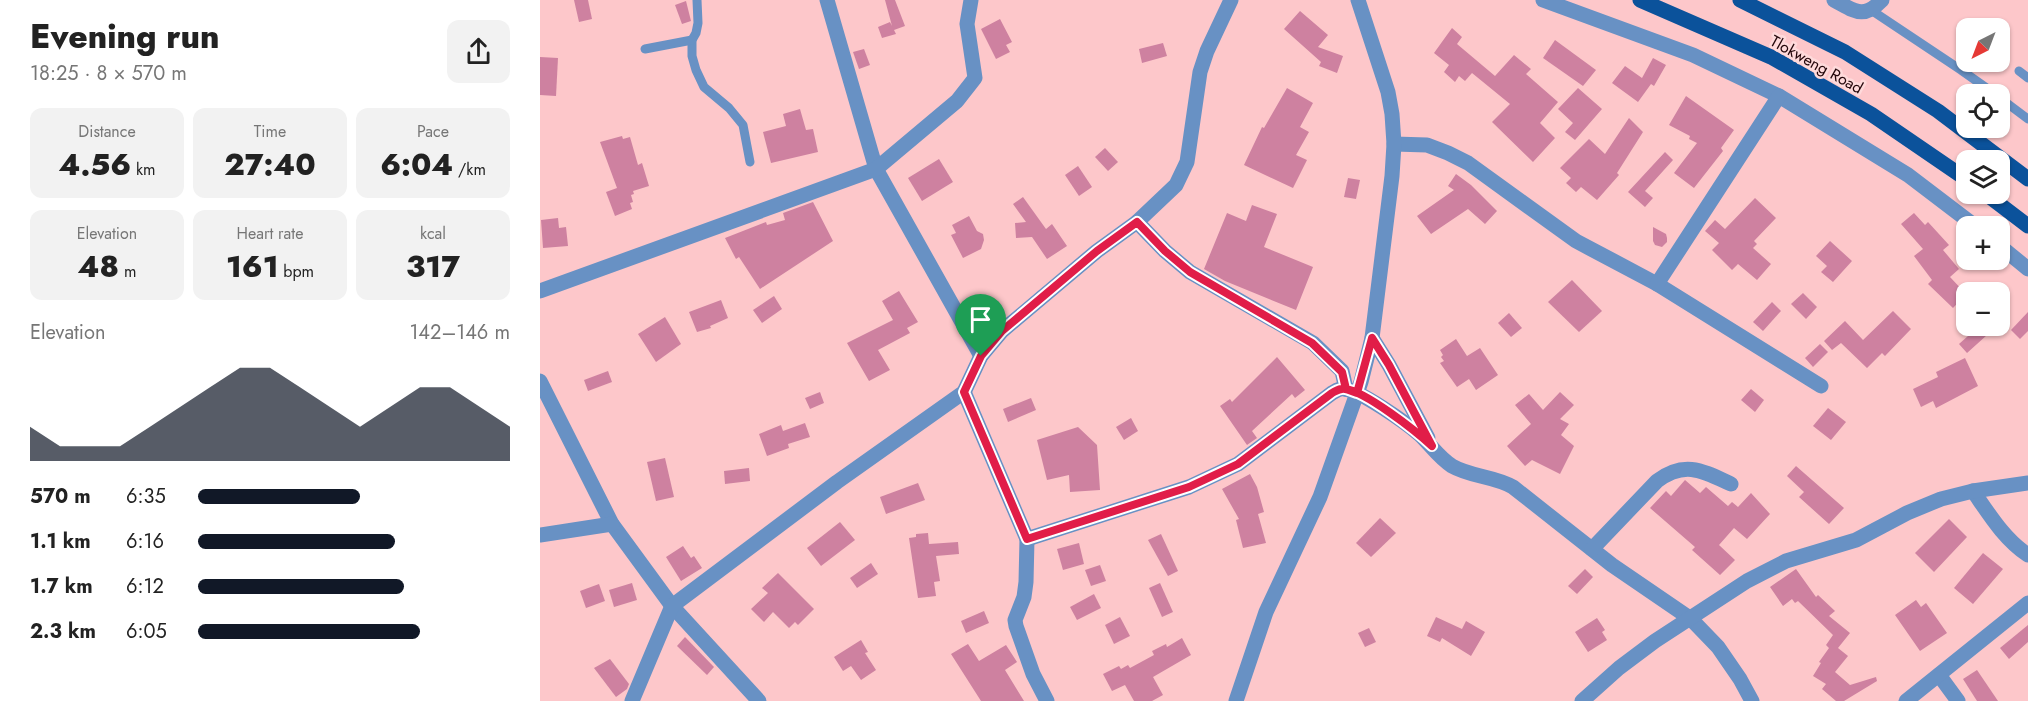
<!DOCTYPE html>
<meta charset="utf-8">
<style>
:root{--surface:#fff;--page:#f2f2f2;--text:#222;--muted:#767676;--accent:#111827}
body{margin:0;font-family:Jost,sans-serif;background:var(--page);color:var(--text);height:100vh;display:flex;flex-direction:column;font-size:22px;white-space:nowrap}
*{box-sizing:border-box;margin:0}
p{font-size:20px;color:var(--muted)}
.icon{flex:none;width:33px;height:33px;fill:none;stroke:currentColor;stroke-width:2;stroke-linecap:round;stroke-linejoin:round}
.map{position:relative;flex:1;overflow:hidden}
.drawer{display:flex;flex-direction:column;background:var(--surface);width:540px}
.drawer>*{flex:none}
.needle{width:39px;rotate:222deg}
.tools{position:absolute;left:1416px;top:18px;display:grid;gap:12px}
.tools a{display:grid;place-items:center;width:54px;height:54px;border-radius:12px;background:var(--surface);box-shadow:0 2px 4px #0004;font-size:30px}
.pin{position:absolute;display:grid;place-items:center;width:51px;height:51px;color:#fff;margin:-62px -26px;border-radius:50% 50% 50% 0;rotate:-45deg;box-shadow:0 0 6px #0007}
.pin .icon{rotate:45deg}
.round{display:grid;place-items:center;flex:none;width:63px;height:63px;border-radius:12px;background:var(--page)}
.summary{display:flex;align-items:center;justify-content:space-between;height:102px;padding:0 30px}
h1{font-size:33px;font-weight:800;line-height:45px}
.metrics{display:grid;grid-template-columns:repeat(3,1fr);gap:9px;height:102px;padding:6px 30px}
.metrics div{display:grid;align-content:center;border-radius:12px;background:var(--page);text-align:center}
.metrics b{font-size:30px;font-weight:800}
.metrics small{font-size:16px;font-weight:400}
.metrics p{font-size:16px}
.chart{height:168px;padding:12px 30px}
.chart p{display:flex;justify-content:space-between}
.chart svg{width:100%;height:108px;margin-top:6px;fill:var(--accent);opacity:.7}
ul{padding:0 30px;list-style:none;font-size:20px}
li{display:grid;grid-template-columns:96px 72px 1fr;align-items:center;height:45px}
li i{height:15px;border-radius:8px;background:var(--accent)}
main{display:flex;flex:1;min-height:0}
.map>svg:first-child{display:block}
.building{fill:#ce81a0}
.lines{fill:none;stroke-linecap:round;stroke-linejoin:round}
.lane{stroke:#6891c4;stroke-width:9}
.street{stroke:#6891c4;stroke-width:15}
.primary{stroke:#0b529b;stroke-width:15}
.route-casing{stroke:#fff;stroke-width:12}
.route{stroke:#e11d48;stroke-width:8}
.labels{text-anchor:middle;stroke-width:5;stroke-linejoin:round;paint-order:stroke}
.street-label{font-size:16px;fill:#23060a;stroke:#fedadb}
</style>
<main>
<section class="drawer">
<div class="summary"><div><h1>Evening run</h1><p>18:25 · 8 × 570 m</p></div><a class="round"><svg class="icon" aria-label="share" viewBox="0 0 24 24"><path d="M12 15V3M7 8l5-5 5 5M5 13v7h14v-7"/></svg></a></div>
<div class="metrics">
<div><p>Distance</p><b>4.56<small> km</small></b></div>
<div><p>Time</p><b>27:40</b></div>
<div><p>Pace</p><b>6:04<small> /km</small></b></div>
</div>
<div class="metrics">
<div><p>Elevation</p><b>48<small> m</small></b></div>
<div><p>Heart rate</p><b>161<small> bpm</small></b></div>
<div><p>kcal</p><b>317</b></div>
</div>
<div class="chart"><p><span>Elevation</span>142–146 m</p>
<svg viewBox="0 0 160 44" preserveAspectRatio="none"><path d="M0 44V30L10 38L20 38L30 38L40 30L50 22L60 14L70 6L80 6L90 14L100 22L110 30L120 22L130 14L140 14L150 22L160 30V44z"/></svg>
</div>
<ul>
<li><b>570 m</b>6:35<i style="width:52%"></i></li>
<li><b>1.1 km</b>6:16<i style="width:63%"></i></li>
<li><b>1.7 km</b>6:12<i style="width:66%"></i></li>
<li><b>2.3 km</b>6:05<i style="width:71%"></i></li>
</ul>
</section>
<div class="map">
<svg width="1488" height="701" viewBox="0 0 1488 701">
<rect width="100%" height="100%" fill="#fdc7ca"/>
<g class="building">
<path d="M 34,0 L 48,0 L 52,19 L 39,22 Z"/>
<path d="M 345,0 L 355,0 L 365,26 L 354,30 L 356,34 L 342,38 L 338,27 L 350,22 L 352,26 Z"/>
<path d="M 146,1 L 151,21 L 142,24 L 135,5 Z"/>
<path d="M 760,11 L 788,35 L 778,47 L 803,56 L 797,73 L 779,66 L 781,62 L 744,29 Z"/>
<path d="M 460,19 L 472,42 L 466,45 L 470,52 L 456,59 L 441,29 Z"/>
<path d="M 912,28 L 922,37 L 917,44 L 955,76 L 974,55 L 991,69 L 986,74 L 1018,102 L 1000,123 L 1015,138 L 993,162 L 952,122 L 970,104 L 932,73 L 925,81 L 919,76 L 915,82 L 904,72 L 909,65 L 894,53 Z"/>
<path d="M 1015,40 L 1056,70 L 1043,86 L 1003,58 Z"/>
<path d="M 623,43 L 627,56 L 602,63 L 599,49 Z"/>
<path d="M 324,49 L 330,65 L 319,69 L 313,52 Z"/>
<path d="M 0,57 L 18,58 L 16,96 L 0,95 Z"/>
<path d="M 1113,58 L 1126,65 L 1114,86 L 1111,84 L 1098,102 L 1072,83 L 1085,66 L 1102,78 Z"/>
<path d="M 747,88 L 773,103 L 760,127 L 769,132 L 756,155 L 767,160 L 753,188 L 704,165 L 722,127 L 724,128 Z"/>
<path d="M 1038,88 L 1062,109 L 1035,140 L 1025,132 L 1033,123 L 1018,109 Z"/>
<path d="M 1146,96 L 1194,130 L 1181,148 L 1183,151 L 1154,188 L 1134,173 L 1157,143 L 1149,139 L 1150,136 L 1129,125 Z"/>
<path d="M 260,109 L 266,130 L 273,129 L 278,152 L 231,163 L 223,132 L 246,126 L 243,114 Z"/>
<path d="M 1089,118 L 1103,132 L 1077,173 L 1079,175 L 1057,200 L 1041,187 L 1036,192 L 1026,183 L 1031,178 L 1020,168 L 1049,139 L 1065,154 Z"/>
<path d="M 82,136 L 83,139 L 90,137 L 98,165 L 102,163 L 109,186 L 93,191 L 94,194 L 91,195 L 93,202 L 90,203 L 92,209 L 75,216 L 66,192 L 77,188 L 60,142 Z"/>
<path d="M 565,148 L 578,162 L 568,171 L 555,157 Z"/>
<path d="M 1125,152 L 1133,160 L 1105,191 L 1113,198 L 1105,207 L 1088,192 Z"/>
<path d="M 399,159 L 413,182 L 382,201 L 368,178 Z"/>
<path d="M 538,166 L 552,187 L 539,196 L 525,175 Z"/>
<path d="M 916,174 L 931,185 L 957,211 L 945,224 L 928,209 L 891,234 L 877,216 L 914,190 L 908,186 Z"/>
<path d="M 808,178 L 820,180 L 816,199 L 804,197 Z"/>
<path d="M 483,197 L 506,229 L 512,224 L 527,246 L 507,259 L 492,237 L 476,238 L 475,223 L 486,222 L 473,204 Z"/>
<path d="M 1215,198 L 1236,218 L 1214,241 L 1217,244 L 1213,248 L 1231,264 L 1217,280 L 1198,264 L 1192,270 L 1172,250 L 1179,243 L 1165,231 L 1175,220 L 1185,229 Z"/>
<path d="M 273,202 L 293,241 L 220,289 L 199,257 L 196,259 L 185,238 L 226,222 L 227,225 L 245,220 L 243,213 Z"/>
<path d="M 712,205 L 737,214 L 724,247 L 773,267 L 756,310 L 685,281 L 664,269 L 687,213 L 706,221 Z"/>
<path d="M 1374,213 L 1385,225 L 1388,222 L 1409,245 L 1403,250 L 1419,269 L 1410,277 L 1426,294 L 1413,308 L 1388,284 L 1392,280 L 1374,256 L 1383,249 L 1361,224 Z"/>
<path d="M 429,216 L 437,231 L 443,234 L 444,240 L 441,249 L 423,258 L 411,235 L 416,233 L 412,225 Z"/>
<path d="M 18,218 L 19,228 L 26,227 L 28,246 L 3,248 L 1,220 Z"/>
<path d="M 1113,227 L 1126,234 L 1127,238 L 1127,242 L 1122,247 L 1115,245 L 1113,241 Z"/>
<path d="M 1290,241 L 1312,261 L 1293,282 L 1281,272 L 1287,266 L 1276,256 Z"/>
<path d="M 1032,280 L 1062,311 L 1039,332 L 1008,302 Z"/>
<path d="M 359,291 L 378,322 L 367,328 L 370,333 L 338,350 L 350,370 L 329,381 L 307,343 L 353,320 L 342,301 Z"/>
<path d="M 1263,293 L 1277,307 L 1266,319 L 1251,304 Z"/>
<path d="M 234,296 L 242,309 L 222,323 L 213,310 Z"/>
<path d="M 181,300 L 188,318 L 170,326 L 171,328 L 157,332 L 149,312 Z"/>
<path d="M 1232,302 L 1241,311 L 1223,331 L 1213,322 Z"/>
<path d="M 1353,311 L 1371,329 L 1345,356 L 1342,353 L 1327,368 L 1301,343 L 1292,350 L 1284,341 L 1305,321 L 1323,340 Z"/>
<path d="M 1488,312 L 1488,331 L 1480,339 L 1471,330 Z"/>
<path d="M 969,313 L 982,328 L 971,337 L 958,323 Z"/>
<path d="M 125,317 L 141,344 L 116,362 L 98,334 Z"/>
<path d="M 1434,326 L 1457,326 L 1427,353 L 1419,344 L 1428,336 L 1426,333 Z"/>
<path d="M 916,339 L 927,356 L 940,348 L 958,375 L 936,390 L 929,379 L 917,387 L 900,363 L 904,361 L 901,357 L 903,355 L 900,350 Z"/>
<path d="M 1280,344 L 1288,352 L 1273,367 L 1265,358 Z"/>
<path d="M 737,357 L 765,390 L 755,398 L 752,394 L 712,431 L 717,438 L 707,445 L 680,406 L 690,399 L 692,402 Z"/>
<path d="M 1425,358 L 1438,386 L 1396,408 L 1393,401 L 1381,407 L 1373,389 L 1398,377 L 1396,372 Z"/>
<path d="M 68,371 L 72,382 L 48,391 L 44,380 Z"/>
<path d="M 1211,389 L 1224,400 L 1215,412 L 1201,400 Z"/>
<path d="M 280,392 L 284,403 L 270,409 L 265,398 Z"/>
<path d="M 1020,392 L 1034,405 L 1020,419 L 1029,424 L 1021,435 L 1034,446 L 1020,474 L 992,460 L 985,466 L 967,446 L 991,424 L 975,405 L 989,394 L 1003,410 Z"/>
<path d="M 491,398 L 496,410 L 468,422 L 463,409 Z"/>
<path d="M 1288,408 L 1306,422 L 1291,440 L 1273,426 Z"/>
<path d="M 591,418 L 598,431 L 584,440 L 576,427 Z"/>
<path d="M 265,423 L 270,437 L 248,444 L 249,448 L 227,456 L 219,434 L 241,425 L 243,431 Z"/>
<path d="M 538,427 L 557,445 L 560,490 L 530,492 L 529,475 L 507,480 L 497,440 Z"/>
<path d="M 125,458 L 134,497 L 116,501 L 107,462 Z"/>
<path d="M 1256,466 L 1304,508 L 1289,524 L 1259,497 L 1264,492 L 1247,476 Z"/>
<path d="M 209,468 L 210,481 L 185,484 L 184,471 Z"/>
<path d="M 710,474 L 717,487 L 724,512 L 718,514 L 726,543 L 703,548 L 696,520 L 699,519 L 682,489 Z"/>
<path d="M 1145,480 L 1160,493 L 1166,487 L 1188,506 L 1192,502 L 1198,507 L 1211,493 L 1230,514 L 1207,539 L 1194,528 L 1179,545 L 1195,560 L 1180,575 L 1152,550 L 1155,547 L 1110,508 L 1126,491 L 1131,496 Z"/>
<path d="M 378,483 L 385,500 L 346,514 L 340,497 Z"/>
<path d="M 840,518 L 856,533 L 831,557 L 816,543 Z"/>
<path d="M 1409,519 L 1427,537 L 1394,572 L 1375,553 Z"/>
<path d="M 300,522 L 315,540 L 281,566 L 267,548 Z"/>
<path d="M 388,533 L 389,544 L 418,542 L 419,554 L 396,556 L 400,581 L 394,582 L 396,596 L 378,598 L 369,538 L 376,537 L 376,534 Z"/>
<path d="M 621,534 L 638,571 L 628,576 L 608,540 Z"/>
<path d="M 539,543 L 544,564 L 523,570 L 517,549 Z"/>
<path d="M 143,546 L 151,558 L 154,556 L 162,568 L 141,581 L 126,557 Z"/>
<path d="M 1443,553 L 1463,569 L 1433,604 L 1414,588 Z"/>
<path d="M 331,563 L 338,574 L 317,588 L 310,578 Z"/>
<path d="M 560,565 L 566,581 L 551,586 L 545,570 Z"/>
<path d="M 1045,569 L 1053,577 L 1037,594 L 1028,586 Z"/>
<path d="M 1256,569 L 1276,597 L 1278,595 L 1295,611 L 1289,616 L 1310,633 L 1298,648 L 1308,656 L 1295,672 L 1310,685 L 1336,677 L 1337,681 L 1304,701 L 1296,701 L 1282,689 L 1286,684 L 1273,676 L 1281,663 L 1279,662 L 1289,648 L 1286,645 L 1293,635 L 1258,601 L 1255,603 L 1252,599 L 1243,606 L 1230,587 Z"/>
<path d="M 238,573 L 274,609 L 258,625 L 255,622 L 249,628 L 233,612 L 224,622 L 211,609 L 228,593 L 222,588 Z"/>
<path d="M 92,583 L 97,600 L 74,607 L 69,590 Z"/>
<path d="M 620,583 L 633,612 L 622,617 L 609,588 Z"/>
<path d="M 59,584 L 65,601 L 46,608 L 40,591 Z"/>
<path d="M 554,594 L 561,608 L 537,620 L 530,607 Z"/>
<path d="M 1376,600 L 1381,607 L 1386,603 L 1407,633 L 1380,651 L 1355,615 Z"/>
<path d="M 444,611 L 449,623 L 426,633 L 421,621 Z"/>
<path d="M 580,617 L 590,636 L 574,644 L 565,625 Z"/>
<path d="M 896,617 L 922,629 L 926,621 L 945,632 L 931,656 L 902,638 L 900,642 L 887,636 Z"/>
<path d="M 1057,618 L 1065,630 L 1062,632 L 1067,640 L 1048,652 L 1035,632 Z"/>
<path d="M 1488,625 L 1488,642 L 1469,659 L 1460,648 Z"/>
<path d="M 829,628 L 836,642 L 825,647 L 818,633 Z"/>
<path d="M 145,637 L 174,667 L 167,675 L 137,646 Z"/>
<path d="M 642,638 L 651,655 L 613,677 L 623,695 L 612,701 L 594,701 L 585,685 L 572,691 L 563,674 L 579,666 L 581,669 L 588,665 L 590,668 L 614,655 L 612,651 L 626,644 L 627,647 Z"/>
<path d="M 321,640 L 328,652 L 325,653 L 336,670 L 321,680 L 311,666 L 303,671 L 294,657 Z"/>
<path d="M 428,644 L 439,661 L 466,645 L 477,662 L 465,670 L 484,701 L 441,701 L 411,654 Z"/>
<path d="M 70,659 L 89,684 L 87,689 L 76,697 L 54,668 Z"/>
<path d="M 1437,670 L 1458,701 L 1437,701 L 1423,679 Z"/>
</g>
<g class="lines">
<g class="lane">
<path d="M 157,0 L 158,23 L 156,33 L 152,40 L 152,56 L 156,70 L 164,87 L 189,108 L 203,125 L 210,162"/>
<path d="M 1331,10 L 1421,70 L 1455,94"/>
<path d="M 105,49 L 152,40"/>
<path d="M 1479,71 L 1488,78"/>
<path d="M 1460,98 L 1488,119"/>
</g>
<g class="street">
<path d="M 287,0 L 336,169 L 441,356"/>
<path d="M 1003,0 L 1153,55 L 1239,96 L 1368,175 L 1435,226"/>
<path d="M 1294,0 C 1315,11 1323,20 1342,0"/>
<path d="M 854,144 L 887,145 L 908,153 L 928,163 L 1036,241 L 1117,284 L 1281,386"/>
<path d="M 597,222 L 625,251 L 650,272 L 773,343 L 802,371 L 806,389"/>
<path d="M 1460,246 L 1488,269"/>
<path d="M 1117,284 L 1239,96"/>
<path d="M 0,291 L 336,169 L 417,101 L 435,78 L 427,24 L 431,0"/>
<path d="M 832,338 L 849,365 L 888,438"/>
<path d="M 0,381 L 72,524 L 132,606 L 219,701"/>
<path d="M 424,392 L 487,539 L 486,582 L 484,597 L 475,620 L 476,626 L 493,674 L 507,701"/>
<path d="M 1433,491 C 1449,514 1464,539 1488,555"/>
<path d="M 0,535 L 72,524"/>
<path d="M 487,539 L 649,487 L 698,464 L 792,393 C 796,391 799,388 804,389 C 820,390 866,423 879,434 C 890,444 899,458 912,466 C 931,477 954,476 973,487 L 1072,565 L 1151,619 L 1178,647 L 1200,679 L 1212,701"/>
<path d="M 1052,549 L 1117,481 C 1145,460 1163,471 1191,484"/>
<path d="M 1399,675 L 1418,701"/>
<path d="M 92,701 L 132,606 L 297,482 L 424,392 L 441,356 L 462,331 L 557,251 L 597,222 L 636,185 L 647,162 L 660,72 L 667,51 L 691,0"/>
<path d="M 696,701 L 726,612 L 780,497 L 821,382 L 832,338 L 852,176 L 854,144 L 852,114 L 848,92 L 818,0"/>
<path d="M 1042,701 L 1079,668 L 1115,641 L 1207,581 L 1246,561 L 1316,540 L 1367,513 L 1401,499 L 1433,491 L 1488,483"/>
<path d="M 1366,701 L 1488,603"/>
</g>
<g class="primary">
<path d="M 1100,0 L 1231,57 L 1331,114 L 1426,179"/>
<path d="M 1200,0 L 1305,52 L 1398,111 L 1488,179"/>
<path d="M 1446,194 L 1488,226"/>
</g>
</g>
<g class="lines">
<g class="route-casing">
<path id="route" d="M 441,356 L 424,392 L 487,539 L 649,487 L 698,464 L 792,393 C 796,391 800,388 805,389 C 825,391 876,431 892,446 L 849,365 L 832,338 L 817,393 L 806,389 L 802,372 L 772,343 L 650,272 L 625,251 L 597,222 L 557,251 L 462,331 L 441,356"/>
</g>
<use href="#route" class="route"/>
</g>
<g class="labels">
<g class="street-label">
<text transform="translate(1277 64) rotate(29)" y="6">Tlokweng Road</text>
</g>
</g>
</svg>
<div class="tools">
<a><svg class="needle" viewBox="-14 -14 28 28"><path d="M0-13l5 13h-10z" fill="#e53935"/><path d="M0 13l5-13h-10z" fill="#767676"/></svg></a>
<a><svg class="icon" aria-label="locate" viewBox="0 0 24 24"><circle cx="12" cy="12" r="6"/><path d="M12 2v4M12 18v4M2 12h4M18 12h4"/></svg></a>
<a><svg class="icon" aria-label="layers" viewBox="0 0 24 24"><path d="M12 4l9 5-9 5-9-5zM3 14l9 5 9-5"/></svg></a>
<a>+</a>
<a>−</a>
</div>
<div class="pin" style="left:441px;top:356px;background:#1e9e55"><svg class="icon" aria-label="arrive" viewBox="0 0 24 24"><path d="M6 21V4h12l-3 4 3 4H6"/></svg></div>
</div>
</main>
